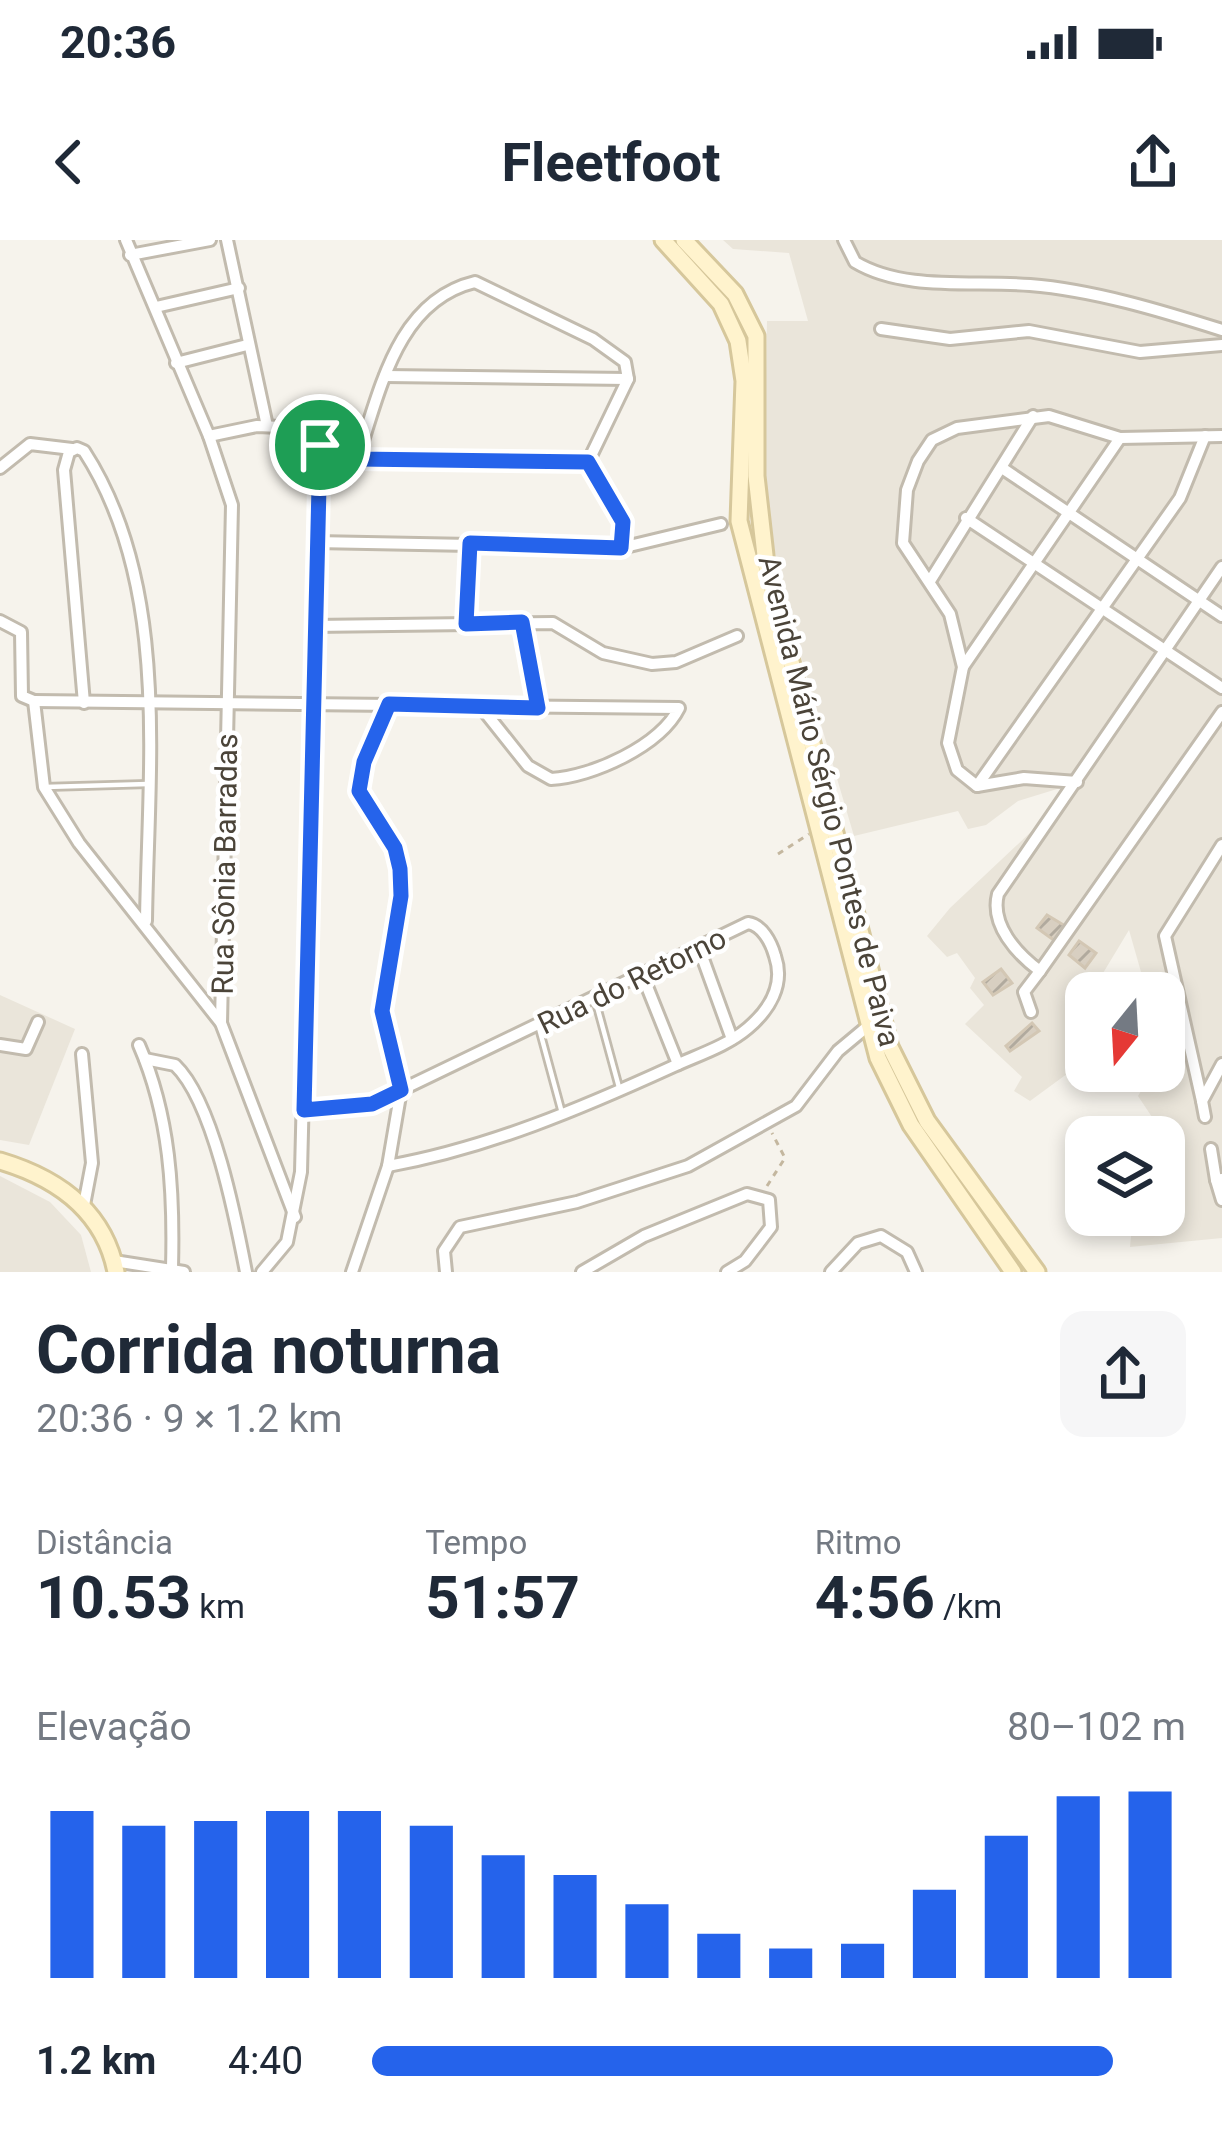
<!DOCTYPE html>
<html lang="pt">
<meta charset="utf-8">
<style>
:root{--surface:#fff;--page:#f6f6f7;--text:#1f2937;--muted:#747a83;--accent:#2563eb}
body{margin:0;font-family:Roboto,sans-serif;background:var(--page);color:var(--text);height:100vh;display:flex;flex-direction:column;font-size:45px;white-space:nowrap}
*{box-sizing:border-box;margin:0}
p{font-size:39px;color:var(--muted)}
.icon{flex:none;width:66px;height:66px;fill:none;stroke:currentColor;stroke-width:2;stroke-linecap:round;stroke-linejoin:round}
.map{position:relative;height:1032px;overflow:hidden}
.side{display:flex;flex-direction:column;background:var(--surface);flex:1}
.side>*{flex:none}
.needle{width:78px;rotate:198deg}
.controls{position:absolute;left:1065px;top:732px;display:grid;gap:24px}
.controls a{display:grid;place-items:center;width:120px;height:120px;border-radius:24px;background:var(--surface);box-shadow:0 6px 18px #0003;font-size:60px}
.pin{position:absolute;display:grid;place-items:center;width:102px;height:102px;color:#fff;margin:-51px;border:6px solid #fff;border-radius:50%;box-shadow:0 3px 12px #0007}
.round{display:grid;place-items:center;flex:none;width:126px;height:126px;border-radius:24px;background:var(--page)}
.summary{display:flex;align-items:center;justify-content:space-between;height:204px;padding:0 36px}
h1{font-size:66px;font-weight:700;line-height:90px}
.metrics{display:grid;grid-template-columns:repeat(3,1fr);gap:18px;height:204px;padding:12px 36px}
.metrics div{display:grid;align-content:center}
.metrics b{font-size:60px;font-weight:700}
.metrics small{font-size:33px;font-weight:400}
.metrics p{font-size:33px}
.chart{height:336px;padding:24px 36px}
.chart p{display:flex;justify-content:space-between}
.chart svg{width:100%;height:216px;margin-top:12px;stroke:var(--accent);stroke-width:6}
ul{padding:0 36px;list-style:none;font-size:39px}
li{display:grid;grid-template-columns:192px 144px 1fr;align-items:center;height:90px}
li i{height:30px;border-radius:15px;background:var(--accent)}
.status{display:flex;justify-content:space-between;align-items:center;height:84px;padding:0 60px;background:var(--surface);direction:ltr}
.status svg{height:33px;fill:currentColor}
header{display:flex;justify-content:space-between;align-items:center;height:156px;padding:0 36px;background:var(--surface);font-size:54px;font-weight:700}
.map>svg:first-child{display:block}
.residential{fill:#eae5da}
.building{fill:url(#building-hatch);stroke:#d3c7b4;stroke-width:3}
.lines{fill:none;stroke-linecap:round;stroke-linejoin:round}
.service-casing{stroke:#c2bbae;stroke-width:10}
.minor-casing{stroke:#c2bbae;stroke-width:16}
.secondary-casing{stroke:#d6c79b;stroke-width:21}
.path{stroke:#c4b79f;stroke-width:3;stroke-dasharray:6 6;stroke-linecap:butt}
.service{stroke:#fff;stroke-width:4.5}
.minor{stroke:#fff;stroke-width:10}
.secondary{stroke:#fff3cd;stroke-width:15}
.route-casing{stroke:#fff;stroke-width:24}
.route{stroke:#2563eb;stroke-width:15}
.labels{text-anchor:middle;stroke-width:9;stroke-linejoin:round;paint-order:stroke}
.street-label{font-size:30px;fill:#4b4439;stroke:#fff}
</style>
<div class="status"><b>20:36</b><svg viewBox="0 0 49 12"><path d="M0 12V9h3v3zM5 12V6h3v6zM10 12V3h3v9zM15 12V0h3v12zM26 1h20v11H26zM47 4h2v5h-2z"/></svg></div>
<header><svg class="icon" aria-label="back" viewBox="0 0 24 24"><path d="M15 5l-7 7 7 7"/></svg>Fleetfoot<svg class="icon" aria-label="share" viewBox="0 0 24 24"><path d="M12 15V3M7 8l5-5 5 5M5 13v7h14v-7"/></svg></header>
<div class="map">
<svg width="1222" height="1032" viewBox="0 0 1222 1032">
<defs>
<pattern id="building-hatch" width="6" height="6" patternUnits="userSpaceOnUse" patternTransform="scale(3)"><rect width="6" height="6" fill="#d8cfc1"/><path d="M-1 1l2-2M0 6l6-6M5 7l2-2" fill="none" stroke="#b1aa9e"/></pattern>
</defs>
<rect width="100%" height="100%" fill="#f6f3ec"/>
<g class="residential">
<path d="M 723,0 L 1222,0 L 1222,998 L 1130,1007 L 1133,975 L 1164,975 L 1164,897 L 1139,897 L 1152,877 L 1138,856 L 1153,831 L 1164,831 L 1164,753 L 1147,753 L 1129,690 L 1091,753 L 1086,753 L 1079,790 L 1086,820 L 1030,861 L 1014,851 L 1022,837 L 965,784 L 984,765 L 970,748 L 975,738 L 957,713 L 947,717 L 927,696 L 950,668 L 1052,572 L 1070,545 L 1018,561 L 986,585 L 968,589 L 958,571 L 854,596 L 783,356 L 764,251 L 767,81 L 808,81 L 789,13 L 733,9 Z"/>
<path d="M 0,755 L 75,789 L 29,905 L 0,900 Z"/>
<path d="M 0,936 L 50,962 L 81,995 L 91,1032 L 0,1032 Z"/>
</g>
<g class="building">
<path d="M 1047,675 L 1067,687 L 1055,701 L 1037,688 Z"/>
<path d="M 1079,701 L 1096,713 L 1085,728 L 1069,715 Z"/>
<path d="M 1001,729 L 1012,743 L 993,755 L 983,742 Z"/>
<path d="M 1032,783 L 1039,791 L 1010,811 L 1006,806 Z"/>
</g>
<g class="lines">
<g class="service-casing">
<g id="service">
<path d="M 45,547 L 148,544"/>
<path d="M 595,759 L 620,851"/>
<path d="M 539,788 L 562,873"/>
</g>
</g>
<g class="minor-casing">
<g id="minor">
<path d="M 126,0 L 209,196 L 232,265 L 221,783"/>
<path d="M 227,0 L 267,186"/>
<path d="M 844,0 L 855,22 C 905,52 975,40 1030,45 C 1093,50 1162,71 1222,90"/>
<path d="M 130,15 L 210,0"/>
<path d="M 156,67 L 239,48"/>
<path d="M 881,89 L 950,99 L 1029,91 L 1140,112 L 1222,105"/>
<path d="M 176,123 L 247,105"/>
<path d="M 385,136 L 628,139"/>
<path d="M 209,196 L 257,186 L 304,188 L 319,205 L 301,932 L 287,1002 L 262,1032"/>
<path d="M 319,205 L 357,219 L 588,222"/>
<path d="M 357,219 C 380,152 396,61 475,42 L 593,99 L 625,122 L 628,139 L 588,222"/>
<path d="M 588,222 L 623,282 L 621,308"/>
<path d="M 0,228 L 30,204 L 72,209"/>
<path d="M 1002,228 L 1222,376"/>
<path d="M 966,278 L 1222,448"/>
<path d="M 315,302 L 621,308 L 721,284"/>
<path d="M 1222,327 L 998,654 C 990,685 1017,714 1040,731 L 1222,472"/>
<path d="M 930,341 L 1033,176"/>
<path d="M 0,381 L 21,392 L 22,456 L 34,461"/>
<path d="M 522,382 L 538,468"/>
<path d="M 467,384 L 470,303"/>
<path d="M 313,386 L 553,383 L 603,413 L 652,424 L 676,422 L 737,396"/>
<path d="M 963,427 L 1120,198"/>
<path d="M 34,461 L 679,468 C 660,506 592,537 551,539 L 528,526 L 481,467"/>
<path d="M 34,461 L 44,547 L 79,603 L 221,783 L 295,977"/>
<path d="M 84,463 L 64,230 L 69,212 L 77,208 L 84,211 C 171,345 148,528 146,681"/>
<path d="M 1077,542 L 1024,538 L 977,546 L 957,530 L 948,503 L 963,427 L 950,374 L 903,303 L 907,250 L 918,221 L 932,200 L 957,188 L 1049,176 L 1120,198 L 1222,196"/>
<path d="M 977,546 L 1180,258 L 1205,196"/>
<path d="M 699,708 L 732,799"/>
<path d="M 642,734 L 678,824"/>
<path d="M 1031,772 L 1024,752 L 1040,731"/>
<path d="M 0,805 L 26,809 L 38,782"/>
<path d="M 139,805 C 170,876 174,952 172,1028"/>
<path d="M 82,814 L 92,923 L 84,965"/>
<path d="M 145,819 L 175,825 C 213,861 236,980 246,1032"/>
<path d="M 1202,861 L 1165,696 L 1222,605"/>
<path d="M 304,870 L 372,864 L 748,683 C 762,685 771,702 775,716 C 785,745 769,770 748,788 C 727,806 698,815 674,826 C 582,868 488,908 388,926"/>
<path d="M 1205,877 L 1202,861 L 1222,824"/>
<path d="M 1211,909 L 1216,940 L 1222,939"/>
<path d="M 1216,940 L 1222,960"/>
<path d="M 114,1021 L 184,1032"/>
<path d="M 352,1032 L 388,926 L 401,850 L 382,771 L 401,656 L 401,629 L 395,607 L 359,551 L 364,522 L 389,464"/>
<path d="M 446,1032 L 444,1011 L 460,987 L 577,962 L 688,926 L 796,866 L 838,811 L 868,786"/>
<path d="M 582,1032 L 644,996 L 747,954 L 769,960 L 771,987 L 745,1021 L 727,1032"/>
<path d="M 831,1032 L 858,1003 L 881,996 L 907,1012 L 916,1032"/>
</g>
</g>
<g class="secondary-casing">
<g id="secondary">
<path d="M 663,0 L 721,64 L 738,101 L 744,141 L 739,281 L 878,818 L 911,885 L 1013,1032"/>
<path d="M 684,0 L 735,54 L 756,96 L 756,236 L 766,324 L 890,807 L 927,881 L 1037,1032"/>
<path d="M 0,921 C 57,938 104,971 116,1032"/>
</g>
</g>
<g class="path">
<path d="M 778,614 L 809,594"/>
<path d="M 767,946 L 785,918 L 772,893"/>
</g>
<use href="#service" class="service"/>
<use href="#minor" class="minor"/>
<use href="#secondary" class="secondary"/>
</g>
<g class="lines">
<g class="route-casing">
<path id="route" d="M 320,205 L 357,219 L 588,222 L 623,282 L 621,308 L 470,303 L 466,384 L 522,382 L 538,468 L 389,464 L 364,522 L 359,551 L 395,608 L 400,629 L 401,656 L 382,771 L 401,850 L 372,864 L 304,870 Z"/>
</g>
<use href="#route" class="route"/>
</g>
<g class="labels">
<g class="street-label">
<text transform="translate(829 561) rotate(76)" y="10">Avenida Mário Sérgio Pontes de Paiva</text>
<text transform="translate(225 624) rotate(-89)" y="10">Rua Sônia Barradas</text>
<text transform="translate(632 741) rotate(-26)" y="10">Rua do Retorno</text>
</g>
</g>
</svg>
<div class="controls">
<a><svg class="needle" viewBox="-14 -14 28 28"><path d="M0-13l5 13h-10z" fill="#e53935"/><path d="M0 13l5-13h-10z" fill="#747a83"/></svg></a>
<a><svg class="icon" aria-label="layers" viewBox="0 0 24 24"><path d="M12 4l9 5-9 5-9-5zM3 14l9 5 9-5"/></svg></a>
</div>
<div class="pin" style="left:320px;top:205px;background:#1e9e55"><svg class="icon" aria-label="arrive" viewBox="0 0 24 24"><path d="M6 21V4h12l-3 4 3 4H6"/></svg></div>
</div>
<section class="side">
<div class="summary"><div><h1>Corrida noturna</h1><p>20:36 · 9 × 1.2 km</p></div><a class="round"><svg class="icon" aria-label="share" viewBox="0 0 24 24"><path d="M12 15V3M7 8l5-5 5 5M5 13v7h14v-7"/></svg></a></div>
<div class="metrics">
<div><p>Distância</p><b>10.53<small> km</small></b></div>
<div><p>Tempo</p><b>51:57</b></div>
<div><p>Ritmo</p><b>4:56<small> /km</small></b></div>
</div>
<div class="chart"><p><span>Elevação</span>80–102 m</p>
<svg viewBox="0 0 160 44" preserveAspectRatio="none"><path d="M5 44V10M15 44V13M25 44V12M35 44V10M45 44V10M55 44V13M65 44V19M75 44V23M85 44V29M95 44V35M105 44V38M115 44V37M125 44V26M135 44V15M145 44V7M155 44V6"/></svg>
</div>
<ul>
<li><b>1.2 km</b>4:40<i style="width:91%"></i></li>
</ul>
</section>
